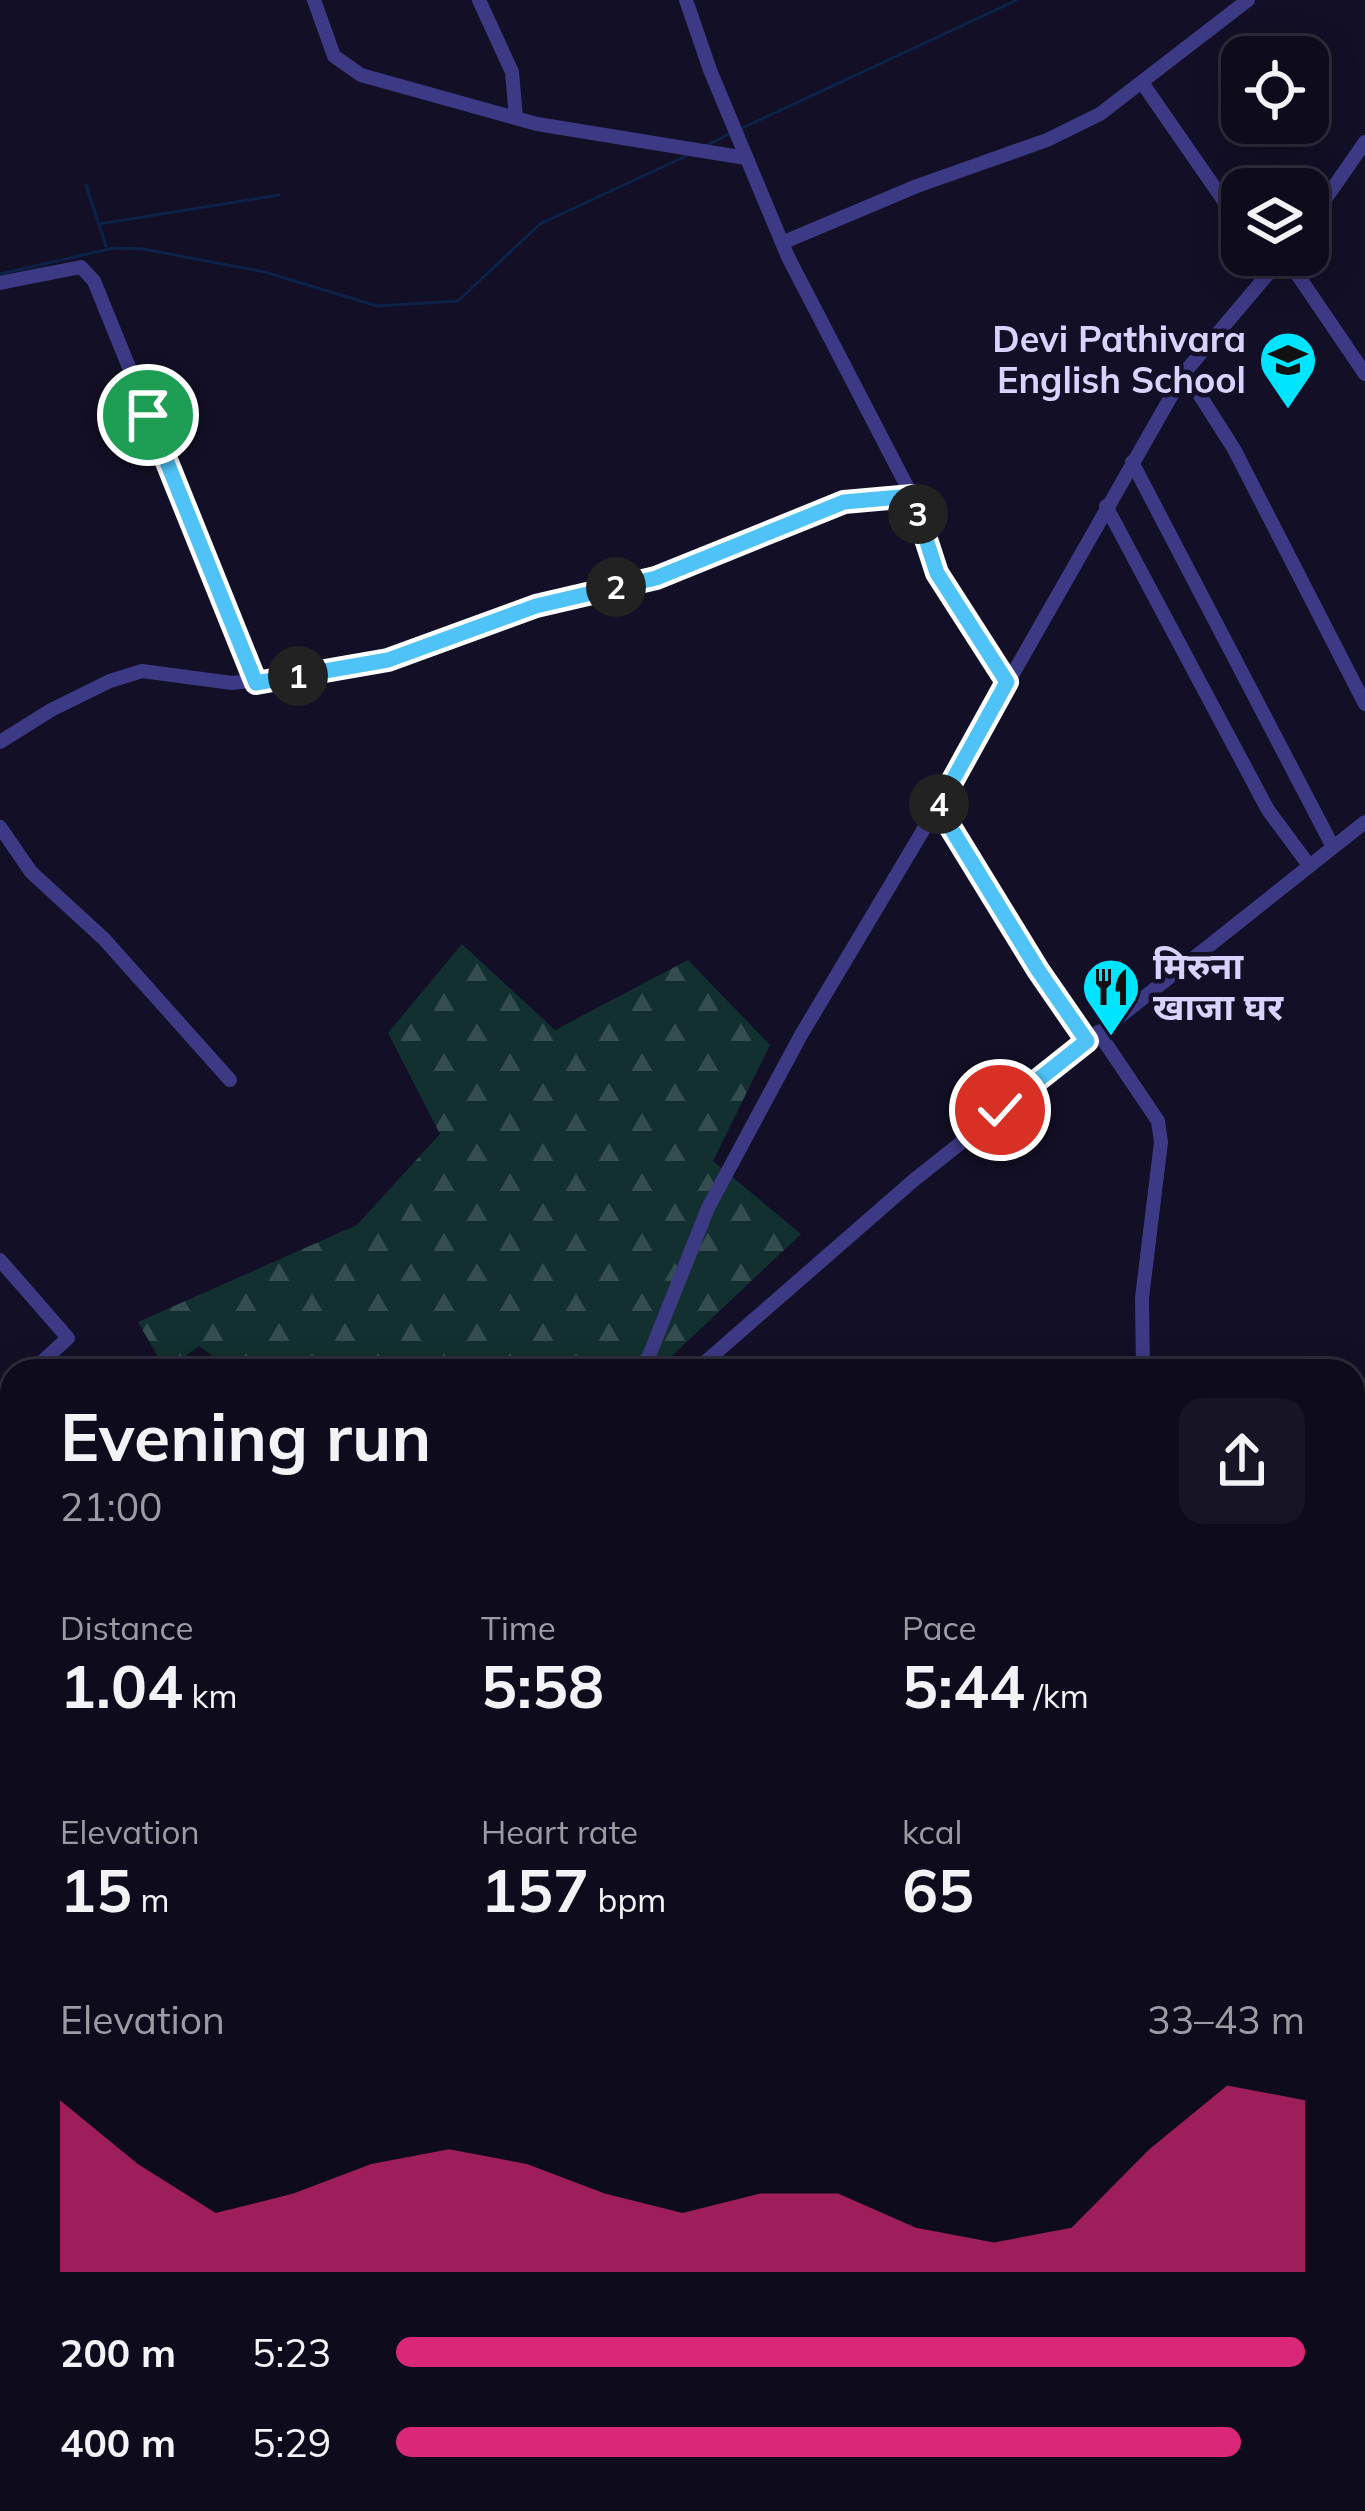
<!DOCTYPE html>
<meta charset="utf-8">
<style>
:root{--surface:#0e0b1c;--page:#171425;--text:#f1f3f6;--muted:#9b9ba3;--line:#2e2b3b;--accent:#db2777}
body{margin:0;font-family:Mulish,"Noto Sans Devanagari",sans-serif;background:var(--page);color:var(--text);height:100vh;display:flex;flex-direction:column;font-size:45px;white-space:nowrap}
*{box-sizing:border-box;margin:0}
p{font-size:39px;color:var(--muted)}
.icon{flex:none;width:66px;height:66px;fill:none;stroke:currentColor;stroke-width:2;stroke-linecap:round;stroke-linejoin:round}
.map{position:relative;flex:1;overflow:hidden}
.side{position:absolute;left:0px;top:1359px;width:1365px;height:1152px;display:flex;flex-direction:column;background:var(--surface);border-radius:36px 36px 0 0;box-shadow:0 6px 30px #0003,0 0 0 3px var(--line)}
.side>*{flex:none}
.controls{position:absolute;left:1221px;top:36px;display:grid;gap:24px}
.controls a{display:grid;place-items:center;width:108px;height:108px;border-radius:24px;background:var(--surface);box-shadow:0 6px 30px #0003,0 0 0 3px var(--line);font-size:60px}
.pin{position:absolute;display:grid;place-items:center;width:102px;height:102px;color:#fff;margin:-51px;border:6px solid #fff;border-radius:50%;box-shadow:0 3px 12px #0007}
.km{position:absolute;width:60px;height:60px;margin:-30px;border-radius:50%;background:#222;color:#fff;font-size:33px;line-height:60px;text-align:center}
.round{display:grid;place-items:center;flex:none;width:126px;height:126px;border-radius:24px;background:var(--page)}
.headline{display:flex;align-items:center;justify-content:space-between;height:204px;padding:0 60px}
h1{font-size:66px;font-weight:700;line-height:90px}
.figures{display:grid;grid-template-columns:repeat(3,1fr);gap:18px;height:204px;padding:12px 60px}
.figures div{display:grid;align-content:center}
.figures b{font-size:60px;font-weight:700}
.figures small{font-size:33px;font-weight:400}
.figures p{font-size:33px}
.chart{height:336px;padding:24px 60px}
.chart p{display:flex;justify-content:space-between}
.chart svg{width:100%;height:216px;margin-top:12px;fill:var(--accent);opacity:.7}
ul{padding:0 60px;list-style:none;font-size:39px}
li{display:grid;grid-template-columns:192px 144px 1fr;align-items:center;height:90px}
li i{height:30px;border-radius:15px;background:var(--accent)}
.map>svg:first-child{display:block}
.forest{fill:url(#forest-firs)}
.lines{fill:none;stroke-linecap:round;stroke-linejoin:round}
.stream{stroke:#0c2248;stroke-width:3}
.river{stroke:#0c2248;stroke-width:21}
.minor{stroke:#3d3a85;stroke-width:14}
.route-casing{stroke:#fff;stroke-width:24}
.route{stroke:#4fc3f7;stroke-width:15}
.labels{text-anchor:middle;stroke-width:9;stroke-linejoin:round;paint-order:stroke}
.poi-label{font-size:36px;font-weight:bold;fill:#d9d4ff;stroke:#130f26;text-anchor:end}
</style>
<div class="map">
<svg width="1365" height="2511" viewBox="0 0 1365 2511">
<defs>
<pattern id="forest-firs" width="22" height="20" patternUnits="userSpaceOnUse" patternTransform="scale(3)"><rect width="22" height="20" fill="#12302f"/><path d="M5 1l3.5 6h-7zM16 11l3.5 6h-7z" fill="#344d4e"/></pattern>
</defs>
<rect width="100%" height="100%" fill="#130f26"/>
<g class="forest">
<path d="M 462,944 L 555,1030 L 688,960 L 770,1045 L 713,1161 L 801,1234 L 656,1371 L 234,1371 L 199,1346 L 166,1371 L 138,1322 L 357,1225 L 440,1134 L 388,1033 Z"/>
<path d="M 12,2007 L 12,2264 L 0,2272 L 0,2018 Z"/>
</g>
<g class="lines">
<g class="stream">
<path d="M 738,130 L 1017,0"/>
<path d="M 706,146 L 729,134"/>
<path d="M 86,185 L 106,246"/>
<path d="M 99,224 L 279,195"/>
<path d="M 0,274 L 114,248 L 143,249 L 265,272 L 377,306 L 458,301 L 540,224 L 686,156"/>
<path d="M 797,2511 L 808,2499"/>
</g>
<g class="river">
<path d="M 0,2288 L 12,2283"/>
<path d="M 1353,2449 L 1365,2445"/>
<path d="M 1190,2499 L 1198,2502 L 1207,2499"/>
</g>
<g class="minor">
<path d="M 314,0 L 334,56 L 361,75 L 537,124 L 746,158"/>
<path d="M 479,0 L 512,72 L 516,118"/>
<path d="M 686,0 L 710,70 L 788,257 L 912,496 L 937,573 L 1007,682"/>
<path d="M 1143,84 L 1242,227"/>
<path d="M 1308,224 L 1365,142"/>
<path d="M 784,242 L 917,186 L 1047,140 L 1100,114 L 1248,0"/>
<path d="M 1280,260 L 1297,274 L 1365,374"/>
<path d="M 0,283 L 81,267 L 94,281 L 257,683"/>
<path d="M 1185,372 L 1234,449 L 1365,704"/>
<path d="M 1132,462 L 1333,847"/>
<path d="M 1106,506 L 1268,810 L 1308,864"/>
<path d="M 0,742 L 51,710 L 110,681 L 142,671 L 232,683 L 351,669 L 388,660 L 536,606 L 656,578 L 844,502 L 912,496"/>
<path d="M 937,807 L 1185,372 L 1284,255"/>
<path d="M 0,827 L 31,872 L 104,939 L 230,1080"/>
<path d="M 1098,1032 L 1158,1121 L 1161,1142 L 1142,1298 L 1143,1371"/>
<path d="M 0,1260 L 68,1338 L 32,1371"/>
<path d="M 643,1371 L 708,1208 L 801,1035 L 937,807 L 1038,970 L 1086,1041"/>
<path d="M 695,1371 L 914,1180 L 1365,822"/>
<path d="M 0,1400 L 12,1389"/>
<path d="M 0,1548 L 12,1564"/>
<path d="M 0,1629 L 12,1645"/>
<path d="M 0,2007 L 12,1996"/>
<path d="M 0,2495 L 12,2493"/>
<path d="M 480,2499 L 487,2511"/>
<path d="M 1064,2511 L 1067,2499"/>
</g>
</g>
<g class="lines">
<g class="route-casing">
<path id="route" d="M 148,415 L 256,683 L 388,660 L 536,606 L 656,578 L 844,502 L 912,496 L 937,573 L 1007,682 L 938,807 L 1038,970 L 1087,1041 L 1000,1110"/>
</g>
<use href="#route" class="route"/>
</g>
<defs>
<g id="school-pin" transform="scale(3)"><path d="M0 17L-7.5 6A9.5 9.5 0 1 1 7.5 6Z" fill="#00e5ff" stroke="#130f26"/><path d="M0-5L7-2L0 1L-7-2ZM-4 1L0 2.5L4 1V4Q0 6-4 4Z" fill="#111"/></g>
<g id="restaurant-pin" transform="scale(3)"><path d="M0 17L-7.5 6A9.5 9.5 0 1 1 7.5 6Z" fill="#00e5ff" stroke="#130f26"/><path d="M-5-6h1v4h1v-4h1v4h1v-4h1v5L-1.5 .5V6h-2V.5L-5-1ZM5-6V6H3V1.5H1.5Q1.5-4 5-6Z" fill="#111"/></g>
</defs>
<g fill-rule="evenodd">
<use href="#school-pin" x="1288" y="360"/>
<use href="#restaurant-pin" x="1111" y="987"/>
</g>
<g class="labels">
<g class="poi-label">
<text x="1246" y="352">Devi Pathivara<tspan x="1246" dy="41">English School</tspan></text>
<text x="1153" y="979" text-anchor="start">मिरुना<tspan x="1153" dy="41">खाजा घर</tspan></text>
</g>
</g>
</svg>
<div class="controls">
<a><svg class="icon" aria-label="locate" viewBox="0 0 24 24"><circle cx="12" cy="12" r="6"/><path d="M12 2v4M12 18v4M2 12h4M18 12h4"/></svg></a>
<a><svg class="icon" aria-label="layers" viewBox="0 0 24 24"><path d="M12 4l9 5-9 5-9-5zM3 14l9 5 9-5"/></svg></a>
</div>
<div class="pin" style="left:148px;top:415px;background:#1e9e55"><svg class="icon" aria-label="arrive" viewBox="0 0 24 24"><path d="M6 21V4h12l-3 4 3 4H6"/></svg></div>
<div class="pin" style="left:1000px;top:1110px;background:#d93025"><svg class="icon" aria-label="check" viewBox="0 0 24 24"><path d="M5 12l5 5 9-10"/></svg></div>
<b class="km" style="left:298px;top:676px">1</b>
<b class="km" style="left:616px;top:587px">2</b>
<b class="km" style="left:918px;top:514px">3</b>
<b class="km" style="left:939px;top:804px">4</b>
<section class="side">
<div class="headline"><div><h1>Evening run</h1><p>21:00</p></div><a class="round"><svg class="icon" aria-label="share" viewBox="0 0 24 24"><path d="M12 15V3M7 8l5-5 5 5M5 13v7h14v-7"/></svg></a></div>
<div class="figures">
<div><p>Distance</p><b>1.04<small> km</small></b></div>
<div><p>Time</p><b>5:58</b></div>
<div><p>Pace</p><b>5:44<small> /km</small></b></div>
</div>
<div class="figures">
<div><p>Elevation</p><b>15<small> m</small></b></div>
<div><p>Heart rate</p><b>157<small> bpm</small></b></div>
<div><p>kcal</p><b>65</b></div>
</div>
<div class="chart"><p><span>Elevation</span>33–43 m</p>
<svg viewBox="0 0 160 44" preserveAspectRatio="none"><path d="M0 44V9L10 22L20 32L30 28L40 22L50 19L60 22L70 28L80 32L90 28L100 28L110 35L120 38L130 35L140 19L150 6L160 9V44z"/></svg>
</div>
<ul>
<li><b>200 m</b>5:23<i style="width:100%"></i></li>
<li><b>400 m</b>5:29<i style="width:93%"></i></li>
</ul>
</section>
</div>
